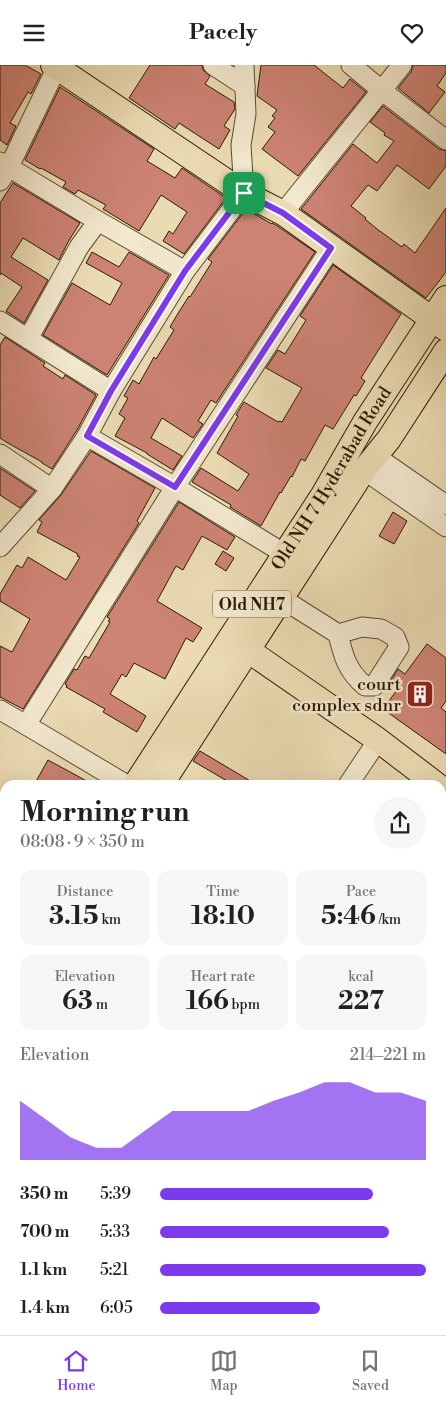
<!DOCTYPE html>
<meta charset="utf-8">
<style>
:root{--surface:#fff;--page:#f6f6f6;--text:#202124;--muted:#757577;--line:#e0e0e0;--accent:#7c3aed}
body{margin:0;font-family:"Libre Bodoni",serif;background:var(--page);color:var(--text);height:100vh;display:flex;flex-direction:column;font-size:19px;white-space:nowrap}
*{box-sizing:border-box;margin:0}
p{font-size:16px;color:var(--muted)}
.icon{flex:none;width:28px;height:28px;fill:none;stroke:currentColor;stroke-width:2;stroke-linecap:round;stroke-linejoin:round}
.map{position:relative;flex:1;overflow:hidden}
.panel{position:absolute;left:0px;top:715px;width:446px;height:555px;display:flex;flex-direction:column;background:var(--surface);border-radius:15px 15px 0 0;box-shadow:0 5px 20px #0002}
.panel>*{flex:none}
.pin{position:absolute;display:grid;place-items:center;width:42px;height:42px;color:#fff;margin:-21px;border-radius:10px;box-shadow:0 2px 8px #0006}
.round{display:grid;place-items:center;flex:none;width:52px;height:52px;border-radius:26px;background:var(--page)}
.summary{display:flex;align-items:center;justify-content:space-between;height:85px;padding:0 20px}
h1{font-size:28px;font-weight:700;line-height:38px}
.stats{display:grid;grid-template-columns:repeat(3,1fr);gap:8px;height:85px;padding:5px 20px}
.stats div{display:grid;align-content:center;border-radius:12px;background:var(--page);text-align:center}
.stats b{font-size:25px;font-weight:700}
.stats small{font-size:14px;font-weight:400}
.stats p{font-size:14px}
.chart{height:140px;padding:10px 20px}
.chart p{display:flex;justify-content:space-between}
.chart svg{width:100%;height:90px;margin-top:5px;fill:var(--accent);opacity:.7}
ul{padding:0 20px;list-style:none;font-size:16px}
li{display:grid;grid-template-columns:80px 60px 1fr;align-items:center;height:38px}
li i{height:12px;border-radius:6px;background:var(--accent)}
header{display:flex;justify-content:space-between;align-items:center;height:65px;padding:0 20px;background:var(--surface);font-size:22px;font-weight:700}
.tabs{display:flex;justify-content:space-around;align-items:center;height:70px;border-top:1px solid var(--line);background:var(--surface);font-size:14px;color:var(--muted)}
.tabs a{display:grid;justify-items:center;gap:2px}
.tabs .current{color:var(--accent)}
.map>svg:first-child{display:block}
.building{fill:#cd8374;stroke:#2c1a02}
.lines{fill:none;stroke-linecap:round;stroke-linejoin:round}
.minor-casing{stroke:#5c4a2e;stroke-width:21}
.major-casing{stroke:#2c1a02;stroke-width:26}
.minor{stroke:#f2e8ce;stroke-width:19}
.major{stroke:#ebdbb3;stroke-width:24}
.route-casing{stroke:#fff;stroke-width:10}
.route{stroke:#7c3aed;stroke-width:6}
.labels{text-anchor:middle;stroke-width:5;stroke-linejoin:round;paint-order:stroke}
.shield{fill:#f2e8ce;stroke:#67583f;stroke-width:1}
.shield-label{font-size:16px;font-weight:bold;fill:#2c1a02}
.street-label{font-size:18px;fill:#2c1a02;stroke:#f2e8ce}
.poi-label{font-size:18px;fill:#2c1a02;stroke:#f2e8ce;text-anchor:end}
</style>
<header><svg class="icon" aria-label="menu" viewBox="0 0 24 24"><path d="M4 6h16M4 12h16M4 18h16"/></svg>Pacely<svg class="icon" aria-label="heart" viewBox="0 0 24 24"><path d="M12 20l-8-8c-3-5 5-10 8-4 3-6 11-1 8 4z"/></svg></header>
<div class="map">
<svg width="446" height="1270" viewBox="0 0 446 1270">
<rect width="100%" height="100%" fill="#ebdbb3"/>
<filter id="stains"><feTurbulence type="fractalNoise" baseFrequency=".004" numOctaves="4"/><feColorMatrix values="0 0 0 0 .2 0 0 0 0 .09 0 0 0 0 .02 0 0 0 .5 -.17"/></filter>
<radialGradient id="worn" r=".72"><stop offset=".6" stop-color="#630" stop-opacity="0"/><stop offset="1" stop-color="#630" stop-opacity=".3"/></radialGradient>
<g class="building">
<path d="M 0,0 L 25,0 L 41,9 L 31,29 L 28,27 L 10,58 L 16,61 L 7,80 L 0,75 Z"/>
<path d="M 150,0 L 202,0 L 203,5 L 210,11 L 205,19 L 234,37 L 235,44 L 224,61 L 230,65 L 219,84 L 179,58 L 175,64 L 129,33 Z"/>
<path d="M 261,0 L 314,0 L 343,23 L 350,14 L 366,27 L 298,111 L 262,84 L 275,67 L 268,62 L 275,53 L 272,51 L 277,45 L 257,31 Z"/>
<path d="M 413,0 L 446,0 L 446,8 L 437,21 L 445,27 L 429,48 L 398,23 L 411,7 Z"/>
<path d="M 60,22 L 154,84 L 147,96 L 175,113 L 182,103 L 226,133 L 184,189 L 163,176 L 169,166 L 173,169 L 187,147 L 161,130 L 139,166 L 103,144 L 106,140 L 78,125 L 75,129 L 63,122 L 66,117 L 41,103 L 40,104 L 25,95 Z"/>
<path d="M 383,41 L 439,84 L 446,86 L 446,101 L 429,124 L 397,100 L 377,126 L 368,120 L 351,141 L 366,153 L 365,154 L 377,164 L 402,182 L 404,179 L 415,188 L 446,143 L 446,207 L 426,233 L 301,144 L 353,79 L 377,98 L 394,76 L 384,70 L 385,68 L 370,57 Z"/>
<path d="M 13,118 L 80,158 L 68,177 L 59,195 L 23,173 L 11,192 L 48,215 L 24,258 L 6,246 L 22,222 L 1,208 L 0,210 L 0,138 Z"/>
<path d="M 246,144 L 272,159 L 272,158 L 276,160 L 315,187 L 216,338 L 211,335 L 198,356 L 203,359 L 193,373 L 162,353 L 151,373 L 182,391 L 173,405 L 147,389 L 147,388 L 115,371 L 125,353 L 119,349 L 128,333 L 124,331 L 133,315 L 139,319 L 154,292 L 156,294 L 174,265 L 170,262 L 177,250 L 189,231 L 190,232 L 212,197 L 208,194 Z"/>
<path d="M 92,187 L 119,202 L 129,187 L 169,210 L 107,310 L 43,270 L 72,218 L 110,240 L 122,218 L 86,198 Z"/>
<path d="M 333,200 L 401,249 L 361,313 L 365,316 L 356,331 L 354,330 L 333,364 L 325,360 L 305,396 L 301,394 L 292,412 L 291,411 L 281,428 L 280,427 L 261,461 L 230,442 L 231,440 L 192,417 L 201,403 L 238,426 L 249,409 L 217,388 L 238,351 L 236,350 L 244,337 L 278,357 L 279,356 L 282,357 L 302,323 L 266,303 L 278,285 L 285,289 L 306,255 L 300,251 Z"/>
<path d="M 5,272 L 45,298 L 43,301 L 63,314 L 65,310 L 96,330 L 77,365 L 52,404 L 42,398 L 42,397 L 6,377 L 0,373 L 0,280 Z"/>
<path d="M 91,386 L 155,423 L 137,456 L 139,458 L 23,644 L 0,632 L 0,581 L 12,587 L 30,554 L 0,536 L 0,529 L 17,500 L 22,503 L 28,492 L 66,515 L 80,492 L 77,491 L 78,489 L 37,467 L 42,457 L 39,455 L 61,430 Z"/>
<path d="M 0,403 L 35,426 L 20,443 L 0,430 Z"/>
<path d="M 179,437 L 235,472 L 227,485 L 202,471 L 183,505 L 176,501 L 157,536 L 202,563 L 193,577 L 186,573 L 165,614 L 134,598 L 126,612 L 122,609 L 110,629 L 146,651 L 137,667 L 103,647 L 105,644 L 66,622 L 67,620 L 65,619 L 74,604 L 77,605 L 85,591 L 89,593 L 110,557 L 108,556 L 110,554 L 107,552 Z"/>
<path d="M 393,447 L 407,456 L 394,479 L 379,471 Z"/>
<path d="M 223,486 L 234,493 L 226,506 L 215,499 Z"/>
<path d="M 427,579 L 446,593 L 446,636 L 441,643 L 446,647 L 446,689 L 383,644 L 400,621 L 391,615 L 398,604 L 405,609 Z"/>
<path d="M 200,686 L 257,720 L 234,720 L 193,696 Z"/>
<path d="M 48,695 L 94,720 L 34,720 Z"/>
</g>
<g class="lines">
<g class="minor-casing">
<g id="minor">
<path d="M 213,0 L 245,21"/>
<path d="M 351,0 L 385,28 L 446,75"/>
<path d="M 0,97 L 98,156 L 185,206"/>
<path d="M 0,116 L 9,102 L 57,2"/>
<path d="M 283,148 L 402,0"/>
<path d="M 0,256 L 111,326"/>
<path d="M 28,274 L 79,182 L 98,156"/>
<path d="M 87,371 L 175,422 L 285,489"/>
<path d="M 0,389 L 52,424"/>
<path d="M 375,391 L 446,440"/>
<path d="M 364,405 L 446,462"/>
<path d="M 0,482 L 52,424 L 87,371 L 111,326 L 185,206 L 244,128 L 241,80 L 246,49 L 244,0"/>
<path d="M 281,533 L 338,569 C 343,590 347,606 365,621 L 374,621 L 399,582 L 395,572 L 381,564 L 362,562 L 338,569"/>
<path d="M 0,645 L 26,660"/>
<path d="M 127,720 L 26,660 L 175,422 L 331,183"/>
<path d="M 348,720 L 378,675"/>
<path d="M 441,746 L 446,738"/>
<path d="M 441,818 L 446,821"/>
<path d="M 441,879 L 446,872"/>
<path d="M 441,902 L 446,906"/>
<path d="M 441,969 L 446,961"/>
<path d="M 0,998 L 5,1001"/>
<path d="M 441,1022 L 446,1016"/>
<path d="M 441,1089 L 446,1093"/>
<path d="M 441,1128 L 446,1122"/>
<path d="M 441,1217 L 446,1221"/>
<path d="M 150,1265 L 155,1270"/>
<path d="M 302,1265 L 309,1270"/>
<path d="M 28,1269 L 32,1265"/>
</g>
</g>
<g class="major-casing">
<g id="major">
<path d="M 53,0 L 244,128 L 283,148 L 446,264"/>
<path d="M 236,577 L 378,675 L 437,720"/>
<path id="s1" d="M 135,720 L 323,430 L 365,357 L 446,233"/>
<path d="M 161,720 L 364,405 L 389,374 L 446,286"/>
<path d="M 0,928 L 5,921"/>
<path d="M 0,964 L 5,958"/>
</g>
</g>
<use href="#minor" class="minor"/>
<use href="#major" class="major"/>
</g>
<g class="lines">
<g class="route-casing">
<path id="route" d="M 244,128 L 283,148 L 331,183 L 175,422 L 87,371 L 111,326 L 185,206 Z"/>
</g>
<use href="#route" class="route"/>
</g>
<defs>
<g id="building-square" transform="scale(1.4375)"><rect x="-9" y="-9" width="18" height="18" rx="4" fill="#8f2418" stroke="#f2e8ce"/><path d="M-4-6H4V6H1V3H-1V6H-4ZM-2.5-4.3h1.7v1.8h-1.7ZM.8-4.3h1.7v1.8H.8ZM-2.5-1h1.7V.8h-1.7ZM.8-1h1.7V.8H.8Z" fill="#fff"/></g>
</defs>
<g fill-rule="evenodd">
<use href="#building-square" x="420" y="629"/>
</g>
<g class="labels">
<rect class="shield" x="213" y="525.5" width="78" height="27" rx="4"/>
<g class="shield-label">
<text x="252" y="545">Old NH7</text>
</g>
<g class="street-label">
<text dy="6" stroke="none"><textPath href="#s1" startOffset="364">Old NH 7 Hyderabad Road</textPath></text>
</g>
<g class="poi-label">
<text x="401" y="625">court<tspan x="401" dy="21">complex sdnr</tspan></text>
</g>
</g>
<rect width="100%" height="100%" filter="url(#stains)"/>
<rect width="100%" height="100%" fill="url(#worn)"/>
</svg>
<div class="pin" style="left:244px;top:128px;background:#1e9e55"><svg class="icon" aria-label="arrive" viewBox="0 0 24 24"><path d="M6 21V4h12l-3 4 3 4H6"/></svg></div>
<section class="panel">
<div class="summary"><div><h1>Morning run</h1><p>08:08 · 9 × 350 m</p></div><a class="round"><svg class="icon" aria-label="share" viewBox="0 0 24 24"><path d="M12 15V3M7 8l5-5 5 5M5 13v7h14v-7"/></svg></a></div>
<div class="stats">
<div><p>Distance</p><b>3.15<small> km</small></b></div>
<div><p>Time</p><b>18:10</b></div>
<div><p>Pace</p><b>5:46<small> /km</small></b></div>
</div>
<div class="stats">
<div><p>Elevation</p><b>63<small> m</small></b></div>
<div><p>Heart rate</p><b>166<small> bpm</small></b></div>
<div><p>kcal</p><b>227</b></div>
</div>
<div class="chart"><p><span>Elevation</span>214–221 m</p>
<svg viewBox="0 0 160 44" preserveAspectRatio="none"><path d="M0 44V15L10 24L20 33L30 38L40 38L50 29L60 20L70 20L80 20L90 20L100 15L110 11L120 6L130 6L140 11L150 11L160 15V44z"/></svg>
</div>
<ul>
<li><b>350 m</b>5:39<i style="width:80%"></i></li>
<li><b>700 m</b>5:33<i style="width:86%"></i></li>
<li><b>1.1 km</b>5:21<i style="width:100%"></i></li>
<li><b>1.4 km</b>6:05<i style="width:60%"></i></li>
</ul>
</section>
</div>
<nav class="tabs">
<a class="current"><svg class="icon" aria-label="home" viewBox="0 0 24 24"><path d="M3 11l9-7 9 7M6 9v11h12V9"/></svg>Home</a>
<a><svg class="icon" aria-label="map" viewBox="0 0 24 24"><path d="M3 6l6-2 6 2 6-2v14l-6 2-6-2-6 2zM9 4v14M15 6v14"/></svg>Map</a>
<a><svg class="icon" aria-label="saved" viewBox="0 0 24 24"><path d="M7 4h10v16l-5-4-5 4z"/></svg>Saved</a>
</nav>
